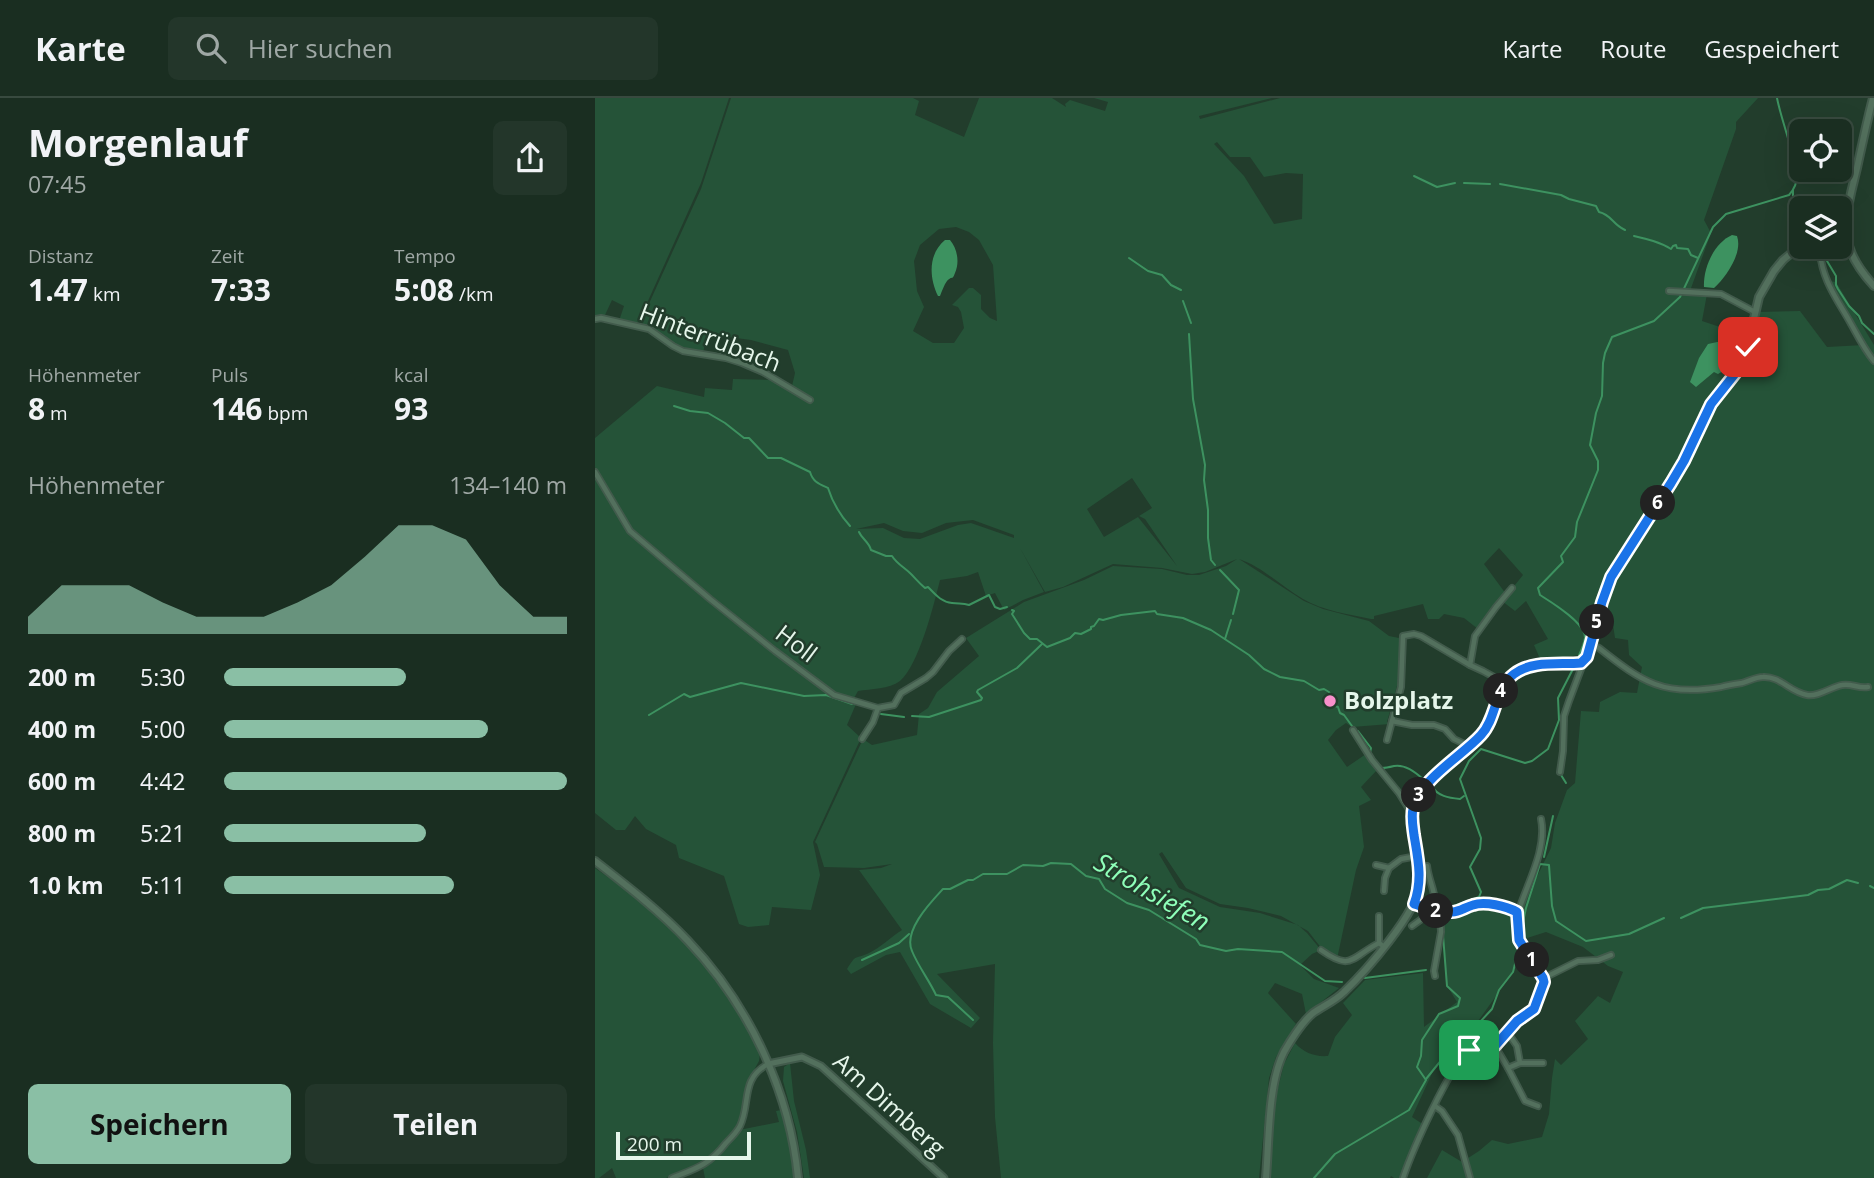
<!DOCTYPE html>
<html lang="de">
<meta charset="utf-8">
<style>
:root{--surface:#1a2e21;--page:#23362a;--text:#f1f3f6;--muted:#9fa8a5;--line:#384a3f;--accent:#8abfa5}
body{margin:0;font-family:"Open Sans",sans-serif;background:var(--page);color:var(--text);height:100vh;display:flex;flex-direction:column;font-size:26px;white-space:nowrap}
*{box-sizing:border-box;margin:0}
p{font-size:23px;color:var(--muted)}
.icon{flex:none;width:38px;height:38px;fill:none;stroke:currentColor;stroke-width:2;stroke-linecap:round;stroke-linejoin:round}
.map{position:relative;flex:1;overflow:hidden}
.drawer{display:flex;flex-direction:column;background:var(--surface);width:595px}
.drawer>*{flex:none}
.controls{position:absolute;left:1194px;top:21px;display:grid;gap:14px}
.controls a{display:grid;place-items:center;width:63px;height:63px;border-radius:10px;background:var(--surface);box-shadow:0 7px 28px #0002,0 0 0 2px var(--line);font-size:35px}
.scale{position:absolute;left:21px;bottom:18px;width:135px;box-sizing:border-box;padding-left:7px;border:4px solid #e6f6eb;border-top:0;font-size:19px;line-height:24px;white-space:nowrap;color:#e6f6eb;-webkit-text-stroke:5px #223d2c;paint-order:stroke}
.pin{position:absolute;display:grid;place-items:center;width:60px;height:60px;color:#fff;margin:-30px;border-radius:14px;box-shadow:0 4px 10px #0006}
.km{position:absolute;width:35px;height:35px;margin:-18px;border-radius:50%;background:#222;color:#fff;font-size:19px;line-height:35px;text-align:center}
.round{display:grid;place-items:center;flex:none;width:74px;height:74px;border-radius:10px;background:var(--page)}
.summary{display:flex;align-items:center;justify-content:space-between;height:119px;padding:0 28px}
h1{font-size:38px;font-weight:700;line-height:52px}
.stats{display:grid;grid-template-columns:repeat(3,1fr);gap:10px;height:119px;padding:7px 28px}
.stats div{display:grid;align-content:center}
.stats b{font-size:30px;font-weight:700}
.stats small{font-size:19px;font-weight:400}
.stats p{font-size:19px}
.chart{height:196px;padding:14px 28px}
.chart p{display:flex;justify-content:space-between}
.chart svg{width:100%;height:126px;margin-top:7px;fill:var(--accent);opacity:.7}
.cta{display:flex;gap:14px;margin-top:auto;padding:14px 28px}
.cta a{flex:1;height:80px;border-radius:10px;background:var(--accent);color:#111;font-size:28px;font-weight:700;line-height:80px;text-align:center}
.cta a+a{background:var(--page);color:var(--text)}
ul{padding:0 28px;list-style:none;font-size:23px}
li{display:grid;grid-template-columns:112px 84px 1fr;align-items:center;height:52px}
li i{height:18px;border-radius:9px;background:var(--accent)}
header{display:flex;align-items:center;gap:42px;box-sizing:border-box;height:98px;padding:0 35px;background:var(--surface);border-bottom:2px solid var(--line)}
header strong{font-size:33px}
nav{display:flex;gap:38px;margin-inline-start:auto;font-size:24px}
.search{width:490px;height:63px;background:var(--page);display:flex;align-items:center;gap:18px;box-sizing:border-box;padding:0 24px;border-radius:10px;color:var(--muted);font-size:26px}
main{display:flex;flex:1;min-height:0}
.map>svg:first-child{display:block}
.green{fill:#255338;fill-rule:evenodd}
.water{fill:#3d9260}
.lines{fill:none;stroke-linecap:round;stroke-linejoin:round}
.stream{stroke:#3d9260;stroke-width:2}
.minor-casing{stroke:#425b4c;stroke-width:8}
.tertiary-casing{stroke:#425b4c;stroke-width:9}
.secondary-casing{stroke:#425b4c;stroke-width:10}
.minor{stroke:#53705d;stroke-width:4.5}
.tertiary{stroke:#53705d;stroke-width:5}
.secondary{stroke:#53705d;stroke-width:6}
.route-casing{stroke:#fff;stroke-width:14}
.route{stroke:#1a73e8;stroke-width:9}
.poi-dot{fill:#f890cb;stroke:#223d2c;stroke-width:2.5}
.labels{text-anchor:middle;stroke-width:5;stroke-linejoin:round;paint-order:stroke}
.street-label{font-size:24px;fill:#e6f6eb;stroke:#223d2c}
.poi-label{font-size:24px;font-weight:bold;fill:#e6f6eb;stroke:#223d2c;text-anchor:start}
.water-label{font-size:26px;font-style:italic;fill:#8effb9;stroke:#223d2c}
</style>
<header>
<strong>Karte</strong>
<div class="search"><svg class="icon" aria-label="search" viewBox="0 0 24 24"><circle cx="10" cy="10" r="6"/><path d="M15 15l6 6"/></svg>Hier suchen</div>
<nav><a>Karte</a><a>Route</a><a>Gespeichert</a></nav>
</header>
<main>
<section class="drawer">
<div class="summary"><div><h1>Morgenlauf</h1><p>07:45</p></div><a class="round"><svg class="icon" aria-label="share" viewBox="0 0 24 24"><path d="M12 15V3M7 8l5-5 5 5M5 13v7h14v-7"/></svg></a></div>
<div class="stats">
<div><p>Distanz</p><b>1.47<small> km</small></b></div>
<div><p>Zeit</p><b>7:33</b></div>
<div><p>Tempo</p><b>5:08<small> /km</small></b></div>
</div>
<div class="stats">
<div><p>Höhenmeter</p><b>8<small> m</small></b></div>
<div><p>Puls</p><b>146<small> bpm</small></b></div>
<div><p>kcal</p><b>93</b></div>
</div>
<div class="chart"><p><span>Höhenmeter</span>134–140 m</p>
<svg viewBox="0 0 160 44" preserveAspectRatio="none"><path d="M0 44V38L10 27L20 27L30 27L40 33L50 38L60 38L70 38L80 33L90 27L100 17L110 6L120 6L130 11L140 27L150 38L160 38V44z"/></svg>
</div>
<ul>
<li><b>200 m</b>5:30<i style="width:53%"></i></li>
<li><b>400 m</b>5:00<i style="width:77%"></i></li>
<li><b>600 m</b>4:42<i style="width:100%"></i></li>
<li><b>800 m</b>5:21<i style="width:59%"></i></li>
<li><b>1.0 km</b>5:11<i style="width:67%"></i></li>
</ul>
<div class="cta"><a>Speichern</a><a>Teilen</a></div>
</section>
<div class="map">
<svg width="1279" height="1080" viewBox="0 0 1279 1080">
<rect width="100%" height="100%" fill="#223d2c"/>
<g class="green">
<path d="M 0,0 L 134,0 L 106,85 L 44,223 L 39,226 L 24,223 L 29,208 L 17,202 L 10,217 L 0,220 Z"/>
<path d="M 136,0 L 318,0 L 324,3 L 320,17 L 369,39 L 384,0 L 457,0 L 471,9 L 470,6 L 475,2 L 510,13 L 513,4 L 499,0 L 677,0 L 604,18 L 605,21 L 685,0 L 1163,0 L 1141,24 L 1141,31 L 1109,122 L 1116,135 L 1095,193 L 1112,196 L 1107,223 L 1137,233 L 1160,214 L 1205,213 L 1232,249 L 1269,247 L 1234,183 L 1241,184 L 1279,247 L 1279,1080 L 876,1080 L 870,1062 L 884,1053 L 897,1042 L 913,1046 L 947,1039 L 954,1016 L 957,980 L 960,961 L 966,967 L 993,941 L 980,923 L 1003,898 L 1015,905 L 1028,874 L 1013,868 L 988,849 L 951,834 L 926,842 L 924,836 L 925,813 L 956,750 L 960,725 L 972,692 L 980,685 L 986,613 L 1004,614 L 1005,604 L 1025,594 L 1042,595 L 1047,569 L 1034,557 L 1033,542 L 1020,540 L 1016,514 L 1005,512 L 997,547 L 990,556 L 946,563 L 939,547 L 953,541 L 931,503 L 920,513 L 907,503 L 928,477 L 904,450 L 889,466 L 911,496 L 883,531 L 869,520 L 849,516 L 844,521 L 833,521 L 828,506 L 779,518 L 779,521 L 776,521 C 754,516 728,513 708,501 C 687,489 668,469 644,461 L 709,503 L 728,511 L 774,523 L 794,538 L 804,540 L 807,545 L 805,588 L 802,588 L 792,624 L 795,626 L 757,629 L 751,625 L 741,632 L 733,642 L 752,669 L 771,656 L 782,672 L 766,689 L 776,702 L 764,708 L 769,749 L 761,772 L 742,861 L 727,851 L 713,833 L 686,818 L 653,810 L 625,806 L 591,790 L 567,754 L 564,756 L 584,790 L 625,809 L 665,815 L 703,827 L 712,835 L 726,852 L 717,856 L 705,867 L 719,881 L 744,890 L 711,916 L 707,896 L 680,885 L 673,895 L 701,926 L 681,959 L 674,980 L 664,1080 L 406,1080 L 400,1019 L 398,945 L 400,866 L 342,876 L 385,920 L 376,930 L 335,906 L 305,854 L 291,857 L 256,876 L 252,871 C 262,855 259,862 274,855 C 285,850 296,839 307,832 L 264,772 L 286,770 L 297,766 L 269,770 L 229,769 L 222,746 L 220,744 L 268,641 L 277,647 L 322,637 L 324,616 L 333,610 L 342,594 L 384,558 L 371,540 L 429,504 L 489,482 L 518,468 L 567,471 L 592,477 L 604,477 L 631,468 L 642,461 L 610,474 L 597,476 L 567,470 L 518,466 L 468,489 L 450,494 L 425,450 L 449,494 L 428,502 L 409,512 L 400,495 L 391,498 L 383,474 L 372,478 L 345,482 C 339,506 324,567 305,583 C 294,591 276,591 263,593 L 258,602 L 236,592 L 165,540 L 36,432 L 0,369 L 0,340 L 62,288 L 109,299 L 110,290 L 137,292 L 138,281 L 179,282 L 207,299 L 211,297 L 197,288 L 200,275 L 193,252 L 156,242 L 112,236 L 108,255 L 88,251 L 48,229 L 47,221 L 106,91 ZM 622,44 L 635,59 L 655,59 L 669,79 L 691,75 L 708,76 L 707,121 L 679,126 L 649,78 L 619,46 ZM 361,129 L 374,134 L 384,142 L 398,167 L 402,223 L 395,220 L 386,211 L 386,197 L 378,190 L 374,190 L 357,207 L 363,209 L 366,214 L 369,230 L 359,245 L 338,245 L 318,233 L 329,209 L 322,193 L 319,163 L 325,147 L 344,131 ZM 1116,306 L 1120,308 L 1078,391 L 1026,465 L 1076,385 ZM 537,380 L 557,410 L 544,418 L 550,421 L 582,468 L 543,419 L 509,439 L 492,411 ZM 378,422 L 419,437 L 419,440 L 376,425 L 363,427 L 325,441 L 309,440 L 288,430 L 261,431 L 289,425 L 308,433 L 327,435 L 351,425 Z"/>
<path d="M 0,376 L 34,435 L 161,541 L 237,598 L 261,606 L 252,627 L 266,640 L 218,744 L 225,777 L 216,812 L 177,809 L 174,827 L 153,829 L 144,826 L 129,778 L 84,760 L 81,747 L 51,731 L 40,718 L 30,732 L 21,732 L 0,715 Z"/>
<path d="M 0,770 L 38,797 L 96,850 L 119,877 L 146,920 L 165,956 L 164,963 L 151,987 L 149,1013 L 143,1029 L 120,1057 L 107,1066 L 71,1080 L 21,1080 L 17,1070 L 4,1080 L 0,1080 Z"/>
<path d="M 886,806 L 905,810 L 919,816 L 921,820 L 921,843 L 925,849 L 916,877 L 876,933 L 858,954 L 839,971 L 817,1019 L 829,1027 L 807,1080 L 799,1080 L 796,1078 L 795,1080 L 673,1080 L 681,998 L 689,966 L 700,945 C 709,955 720,959 733,958 L 740,939 L 757,917 L 748,905 L 770,882 L 828,875 L 829,929 L 862,904 L 851,886 L 847,816 Z"/>
<path d="M 195,965 L 199,1003 L 211,1052 L 215,1080 L 209,1080 L 202,1034 L 188,983 L 189,969 Z"/>
<path d="M 186,1012 L 200,1066 L 200,1080 L 110,1080 L 108,1070 L 122,1059 L 144,1032 L 184,1024 L 181,1013 Z"/>
<path d="M 847,1052 L 867,1064 L 869,1063 L 874,1080 L 832,1080 Z"/>
</g>
<g class="water">
<path d="M 1137,137 L 1142,138 C 1148,155 1131,179 1119,190 L 1109,189 C 1108,170 1119,145 1137,137 Z"/>
<path d="M 350,142 L 355,142 C 362,150 365,164 360,175 C 357,183 358,177 352,183 C 349,187 347,193 345,198 L 343,198 C 334,180 333,156 350,142 Z"/>
<path d="M 1127,243 L 1133,247 L 1137,255 L 1128,273 L 1123,276 L 1119,274 L 1101,289 L 1095,284 L 1104,260 L 1113,246 Z"/>
</g>
<g class="lines">
<g class="stream">
<path d="M 819,78 L 842,89 L 860,85"/>
<path d="M 869,85 L 895,86"/>
<path d="M 905,86 L 966,97 L 974,101 L 1001,108 L 1004,114 C 1017,117 1017,126 1030,132"/>
<path d="M 1198,92 C 1198,103 1197,108 1206,116"/>
<path d="M 1039,138 C 1052,141 1065,144 1076,151 L 1078,148 L 1081,147 L 1082,150 L 1093,151 L 1096,157 L 1103,160"/>
<path d="M 1232,155 L 1232,163 L 1241,178 L 1241,187 L 1243,191 L 1254,208 L 1264,218 L 1267,225 L 1279,236"/>
<path d="M 534,160 L 553,173 L 567,177 L 576,187 L 586,192"/>
<path d="M 588,203 L 596,225"/>
<path d="M 594,236 L 598,301 L 610,367 L 609,382 L 613,412 L 613,440 L 616,462 L 620,467"/>
<path d="M 79,308 L 95,313 L 113,315 L 130,325 L 149,340 L 154,340 L 173,360 L 186,360 L 215,374 C 218,384 224,386 233,390 C 237,403 246,418 255,428"/>
<path d="M 264,434 C 267,441 274,444 276,452 L 291,458 L 297,458 C 302,466 309,469 316,476 C 321,481 324,485 330,490 L 333,489 C 340,496 346,504 357,505 C 364,506 368,505 374,507 L 394,497 L 400,509 L 405,511 L 412,509"/>
<path d="M 625,472 L 644,492 L 638,516"/>
<path d="M 417,512 L 419,513 L 417,516 L 429,535 L 435,541 L 442,541 L 452,549 L 475,540 L 480,535 L 486,536 L 496,531 L 496,529 L 499,528 L 504,521 L 508,522 L 526,517 L 560,513 L 562,516 L 588,520 L 616,532 L 654,557 L 669,571 L 685,579 L 709,583 L 724,592 L 729,591 L 734,594 L 740,608 L 743,609 L 745,615 L 749,617 L 757,628"/>
<path d="M 630,541 L 636,522"/>
<path d="M 982,562 C 985,555 989,547 990,540 C 991,525 956,504 945,497 L 943,490 L 968,464 L 966,458 L 980,439 L 982,424 L 1003,372 L 1003,363 L 995,347 L 1001,315 L 1007,298 L 1008,265 L 1010,255 L 1017,239 L 1059,223 L 1085,199 L 1118,129 L 1131,116 L 1194,97 C 1209,80 1200,63 1194,44 C 1190,29 1185,15 1182,0"/>
<path d="M 286,616 L 309,619"/>
<path d="M 54,617 L 89,596 L 95,599 L 146,585 L 209,598 L 231,597 L 257,606"/>
<path d="M 317,618 L 334,619 L 386,602 L 387,600 L 382,594 L 383,592 L 422,570 L 447,546"/>
<path d="M 763,633 L 776,650 L 775,655"/>
<path d="M 787,670 C 791,670 795,669 799,668 C 810,666 820,674 828,681"/>
<path d="M 966,677 L 971,685"/>
<path d="M 837,688 C 842,698 854,700 865,701 L 869,698"/>
<path d="M 949,759 L 958,718"/>
<path d="M 1275,788 L 1279,790"/>
<path d="M 850,811 L 884,799 L 886,794 L 875,769 L 885,751 L 886,740 L 865,681 L 874,663 L 886,651 L 930,665 L 937,663 L 953,651 L 964,622 L 963,600 L 980,567"/>
<path d="M 1086,820 L 1108,810 L 1213,797 L 1223,792 L 1234,791 L 1252,782 L 1263,785"/>
<path d="M 848,828 L 848,816"/>
<path d="M 926,833 L 931,810 L 945,766 L 954,767 L 957,808 L 961,823 L 991,843 L 1034,836 L 1069,820"/>
<path d="M 267,862 L 304,845 L 314,836"/>
<path d="M 770,880 L 831,872"/>
<path d="M 378,922 L 353,899 L 341,897 C 334,882 323,868 317,853 C 308,833 335,805 348,791 L 355,791 L 373,782 L 378,782 L 388,776 L 412,776 L 428,767 L 448,768 L 456,765 L 476,766 L 491,778 L 504,781 L 510,791 L 532,805 L 554,812 L 601,841 L 605,847 L 631,853 L 643,851 L 687,854 L 730,883 L 747,884"/>
<path d="M 873,937 L 897,911 L 904,892 L 918,874 L 924,850"/>
<path d="M 831,981 L 852,955"/>
<path d="M 719,1080 L 740,1056 L 814,1012 L 831,982 L 822,969 L 826,958 L 827,942 L 844,916 L 863,908 L 865,900 L 852,888 L 848,837"/>
</g>
<g class="minor-casing">
<g id="minor">
<path d="M 1225,152 C 1226,180 1242,201 1255,224 C 1263,238 1269,251 1279,263"/>
<path d="M 1074,193 L 1126,196 L 1160,214"/>
<path d="M 0,221 L 6,220 L 54,231 L 78,248 L 88,253 L 131,260 L 147,265 L 168,274 L 215,302"/>
<path d="M 0,374 L 35,433 L 115,501 L 180,553 L 239,597 L 283,610 L 299,607 L 306,595 L 331,580 L 338,574 L 354,553 L 367,541"/>
<path d="M 997,547 L 1004,550 C 1047,584 1069,599 1126,589 C 1133,587 1140,586 1147,585 C 1154,583 1161,579 1168,579 C 1185,578 1195,594 1212,597 C 1223,599 1236,589 1247,587 C 1256,585 1264,591 1273,589"/>
<path d="M 875,567 L 880,538 L 901,509 L 917,490"/>
<path d="M 797,623 L 817,627 L 839,627 L 850,631 L 859,641 L 874,648"/>
<path d="M 758,632 L 777,662 L 804,695 L 817,716"/>
<path d="M 267,641 L 278,624 L 283,610"/>
<path d="M 792,642 L 806,589 L 808,538 L 819,536 L 826,538 L 875,567 L 888,573 L 910,585"/>
<path d="M 965,674 L 968,653 L 969,618 L 974,603 L 989,563"/>
<path d="M 781,767 L 794,770 L 806,761 L 822,758"/>
<path d="M 789,793 L 790,780 L 794,770"/>
<path d="M 922,815 L 925,809 C 934,782 952,750 946,721"/>
<path d="M 784,818 L 784,845"/>
<path d="M 817,828 L 839,812 C 842,794 834,785 832,768"/>
<path d="M 726,852 C 757,874 756,859 784,845 L 788,848"/>
<path d="M 840,878 L 839,873 L 846,834 L 845,814"/>
<path d="M 949,880 L 983,863 L 1003,862 L 1016,857"/>
<path d="M 900,948 L 913,970 L 925,965 L 922,948 L 913,935"/>
<path d="M 925,965 L 948,965"/>
<path d="M 913,970 L 930,1003 L 943,1008"/>
<path d="M 840,1008 L 847,1013 L 863,1037 L 875,1080"/>
<path d="M 77,1080 C 102,1070 114,1067 131,1045 C 136,1040 142,1034 145,1028 C 156,1005 145,981 173,966"/>
<path d="M 808,1080 C 817,1053 854,969 874,952 C 880,947 892,948 900,948 L 922,923 L 939,911 L 949,884 L 947,877 L 924,842 L 922,815 C 911,809 890,803 878,807 C 871,809 865,814 857,814 C 844,815 832,810 819,806"/>
</g>
</g>
<g class="tertiary-casing">
<path id="tertiary" d="M 173,966 L 207,959 L 226,968 L 349,1080"/>
</g>
<g class="secondary-casing">
<g id="secondary">
<path d="M 1278,0 C 1272,23 1267,47 1262,70 C 1256,96 1246,125 1255,151 C 1260,166 1269,177 1279,188"/>
<path d="M 0,763 C 31,787 66,814 93,843 C 153,906 195,993 203,1080"/>
<path d="M 671,1080 C 674,1043 673,985 689,954 C 697,940 706,925 718,915 C 728,908 740,903 749,894 C 771,873 822,815 825,786 C 827,763 818,739 817,717 C 819,684 866,660 887,637 C 902,619 899,590 919,576 C 936,564 963,565 982,565 L 989,563 L 995,553 L 1007,504 L 1016,479 L 1076,385 L 1089,363 L 1116,306 L 1143,272 L 1150,259 L 1164,199 L 1179,173 L 1188,162 L 1199,153 L 1208,151 L 1241,153 L 1254,150"/>
</g>
</g>
<use href="#minor" class="minor"/>
<use href="#tertiary" class="tertiary"/>
<use href="#secondary" class="secondary"/>
</g>
<g class="lines">
<g class="route-casing">
<path id="route" d="M 874,952 L 879,949 L 900,948 L 922,923 L 939,911 L 949,884 L 948,880 L 924,842 L 922,814 C 911,808 890,803 878,807 C 870,809 865,814 857,814 C 844,815 832,810 819,806 C 828,782 823,761 819,737 C 818,729 816,719 818,711 C 824,682 867,658 886,637 C 902,620 899,591 919,576 C 937,562 965,567 986,565 L 992,559 L 1007,504 L 1016,479 L 1076,385 L 1089,363 L 1116,306 L 1143,272 L 1153,249"/>
</g>
<use href="#route" class="route"/>
</g>
<circle class="poi-dot" cx="735" cy="603" r="7"/>
<g class="labels">
<g class="street-label">
<text transform="translate(115 240) rotate(21)" y="8">Hinterrübach</text>
<text transform="translate(201 546) rotate(37)" y="8">Holl</text>
<text transform="translate(294 1007) rotate(42)" y="8">Am Dimberg</text>
</g>
<g class="poi-label">
<text x="749" y="611">Bolzplatz</text>
</g>
<g class="water-label">
<text transform="translate(557 794) rotate(30)" y="9">Strohsiefen</text>
</g>
</g>
</svg>
<div class="controls">
<a><svg class="icon" aria-label="locate" viewBox="0 0 24 24"><circle cx="12" cy="12" r="6"/><path d="M12 2v4M12 18v4M2 12h4M18 12h4"/></svg></a>
<a><svg class="icon" aria-label="layers" viewBox="0 0 24 24"><path d="M12 4l9 5-9 5-9-5zM3 14l9 5 9-5"/></svg></a>
</div>
<div class="scale">200 m</div>
<div class="pin" style="left:874px;top:952px;background:#1e9e55"><svg class="icon" aria-label="arrive" viewBox="0 0 24 24"><path d="M6 21V4h12l-3 4 3 4H6"/></svg></div>
<div class="pin" style="left:1153px;top:249px;background:#d93025"><svg class="icon" aria-label="check" viewBox="0 0 24 24"><path d="M5 12l5 5 9-10"/></svg></div>
<b class="km" style="left:937px;top:862px">1</b>
<b class="km" style="left:841px;top:813px">2</b>
<b class="km" style="left:824px;top:697px">3</b>
<b class="km" style="left:906px;top:593px">4</b>
<b class="km" style="left:1002px;top:524px">5</b>
<b class="km" style="left:1063px;top:405px">6</b>
</div>
</main>
